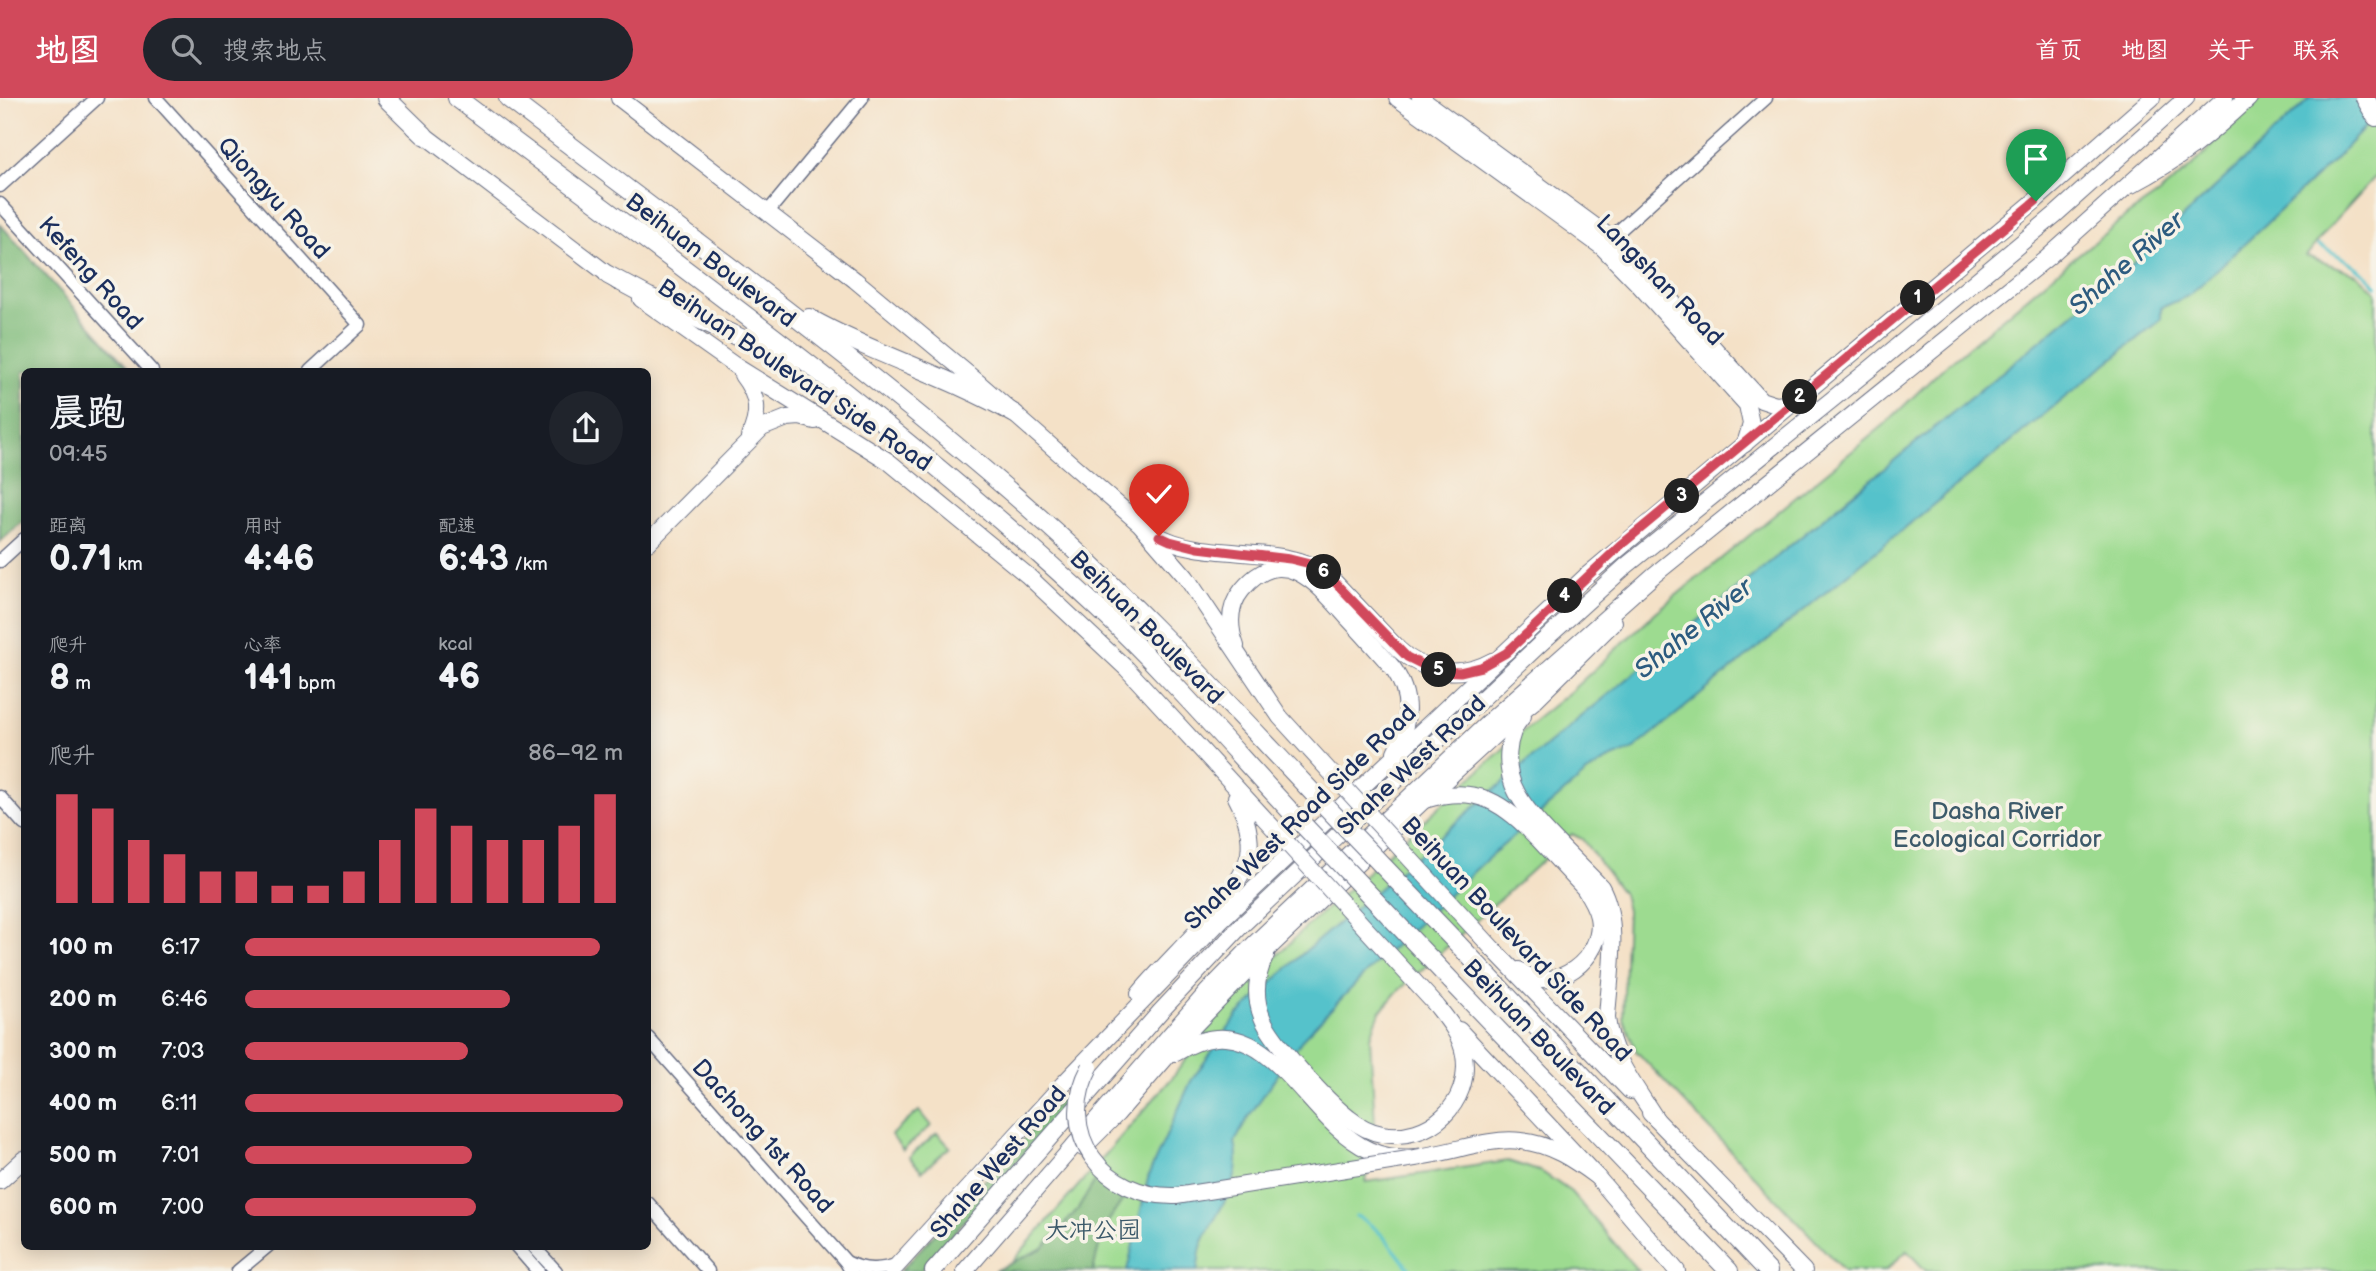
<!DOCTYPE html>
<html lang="zh">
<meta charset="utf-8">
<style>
:root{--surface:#171b24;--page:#20242c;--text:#f1f3f6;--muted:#9ea1a6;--accent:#d1495b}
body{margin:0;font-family:"Balsamiq Sans","LXGW WenKai TC",sans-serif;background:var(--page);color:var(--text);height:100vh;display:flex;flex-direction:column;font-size:26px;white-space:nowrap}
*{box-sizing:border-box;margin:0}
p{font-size:23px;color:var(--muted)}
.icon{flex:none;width:38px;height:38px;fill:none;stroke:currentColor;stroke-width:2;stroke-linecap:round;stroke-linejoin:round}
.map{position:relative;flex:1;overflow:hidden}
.details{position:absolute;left:21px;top:270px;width:630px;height:882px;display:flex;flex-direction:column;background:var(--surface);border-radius:10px;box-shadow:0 4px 18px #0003}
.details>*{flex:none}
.pin{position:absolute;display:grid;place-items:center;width:60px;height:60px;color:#fff;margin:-72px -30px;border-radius:50% 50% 50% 0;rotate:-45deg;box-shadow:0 0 7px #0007}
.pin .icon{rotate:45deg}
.km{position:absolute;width:35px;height:35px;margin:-18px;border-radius:50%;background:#222;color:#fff;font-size:19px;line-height:35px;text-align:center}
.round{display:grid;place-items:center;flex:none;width:74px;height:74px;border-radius:37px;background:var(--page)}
.overview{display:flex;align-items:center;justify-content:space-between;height:119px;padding:0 28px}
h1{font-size:38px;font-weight:800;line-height:52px}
.metrics{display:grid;grid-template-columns:repeat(3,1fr);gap:10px;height:119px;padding:7px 28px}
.metrics div{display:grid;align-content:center}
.metrics b{font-size:35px;font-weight:800}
.metrics small{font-size:19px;font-weight:400}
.metrics p{font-size:19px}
.chart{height:196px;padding:14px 28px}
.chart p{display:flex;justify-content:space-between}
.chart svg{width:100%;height:126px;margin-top:7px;stroke:var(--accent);stroke-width:6}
ul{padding:0 28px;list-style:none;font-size:23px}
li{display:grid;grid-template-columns:112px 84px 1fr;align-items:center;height:52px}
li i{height:18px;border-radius:9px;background:var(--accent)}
header{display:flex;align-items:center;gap:42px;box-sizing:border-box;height:98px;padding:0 35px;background:var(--accent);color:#fff}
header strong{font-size:33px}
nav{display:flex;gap:38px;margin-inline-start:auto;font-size:24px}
.search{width:490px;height:63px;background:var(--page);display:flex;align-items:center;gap:18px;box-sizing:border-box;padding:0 24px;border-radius:38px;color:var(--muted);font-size:26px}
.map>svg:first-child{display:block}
.green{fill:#9ddb90;stroke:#5c8577;stroke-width:2}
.forest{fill:#7ebb7a;stroke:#4c756c;stroke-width:2}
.water{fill:#54c2cb;stroke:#387894;stroke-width:2}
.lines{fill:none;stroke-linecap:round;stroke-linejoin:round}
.stream{stroke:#54c2cb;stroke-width:3.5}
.minor-casing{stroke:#676d83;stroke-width:15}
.major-casing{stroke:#676d83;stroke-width:18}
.highway-casing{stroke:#676d83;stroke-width:20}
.minor{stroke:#fff;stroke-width:12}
.major{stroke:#fff;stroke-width:16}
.highway{stroke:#fff;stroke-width:18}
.major-bridge-casing{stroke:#676d83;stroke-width:18;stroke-linecap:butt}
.highway-bridge-casing{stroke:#676d83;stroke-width:20;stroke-linecap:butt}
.major-bridge{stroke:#fff;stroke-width:16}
.highway-bridge{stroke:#fff;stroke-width:18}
.route-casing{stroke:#fff;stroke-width:14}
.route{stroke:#d1495b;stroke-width:9}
.labels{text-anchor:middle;stroke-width:7;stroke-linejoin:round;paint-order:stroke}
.street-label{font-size:24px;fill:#1b2f5e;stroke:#f7f3e8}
.park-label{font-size:24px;fill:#3c5a6a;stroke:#f7f3e8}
.water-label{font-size:26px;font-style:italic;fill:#2c5b7f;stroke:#f7f3e8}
</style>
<header>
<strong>地图</strong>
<div class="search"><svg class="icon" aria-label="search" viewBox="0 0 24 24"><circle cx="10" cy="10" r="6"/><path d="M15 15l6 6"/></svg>搜索地点</div>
<nav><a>首页</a><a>地图</a><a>关于</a><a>联系</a></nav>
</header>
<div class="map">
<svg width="2376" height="1173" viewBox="0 0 2376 1173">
<rect width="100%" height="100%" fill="#f7f3e8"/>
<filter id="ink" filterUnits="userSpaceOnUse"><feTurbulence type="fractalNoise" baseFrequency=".0143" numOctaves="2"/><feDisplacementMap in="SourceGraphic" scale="14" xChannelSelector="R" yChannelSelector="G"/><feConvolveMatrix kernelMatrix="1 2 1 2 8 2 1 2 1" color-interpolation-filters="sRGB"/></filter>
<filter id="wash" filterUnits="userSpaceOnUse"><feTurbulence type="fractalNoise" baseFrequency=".00686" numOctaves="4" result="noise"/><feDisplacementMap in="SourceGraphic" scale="28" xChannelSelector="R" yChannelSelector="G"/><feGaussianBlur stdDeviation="1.57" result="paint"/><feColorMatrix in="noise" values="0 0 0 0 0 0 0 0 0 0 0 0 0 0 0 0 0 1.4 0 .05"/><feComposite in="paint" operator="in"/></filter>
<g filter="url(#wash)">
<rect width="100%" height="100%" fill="#f4e1c7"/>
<g class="green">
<path d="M 2260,0 L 2376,0 L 2376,78 L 2331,127 L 2306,158 L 2357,176 L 2376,194 L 2376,1173 L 1926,1173 L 1907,1153 L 1885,1173 L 1844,1173 L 1636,953 L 1623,920 L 1627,813 L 1623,796 L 1582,741 L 1572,736 L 1396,895 L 1380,914 L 1370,940 L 1375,1026 L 1366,1084 L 1508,1063 L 1542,1074 L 1571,1094 L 1638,1173 L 1004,1173 L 1172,980 L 1211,927 L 1241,894 L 1304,831 L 1534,623 L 1571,593 L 1656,514 L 1884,327 L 1941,272 L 2070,163 L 2129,116 L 2157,97 L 2190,70 Z"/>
<path d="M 919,1013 L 931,1028 L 903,1052 L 891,1037 Z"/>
<path d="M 937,1035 L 950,1049 L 922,1073 L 909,1059 Z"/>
</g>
<g class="forest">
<path d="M 0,126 L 131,273 L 24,273 L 24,422 L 0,444 Z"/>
<path d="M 1076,985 L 1072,1002 L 920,1173 L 900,1173 Z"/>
<path d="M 1096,1081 L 1126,1097 L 1103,1131 L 1093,1173 L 994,1173 L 1043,1150 L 1078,1111 Z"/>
</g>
<path class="water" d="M 2311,0 L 2376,0 L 2376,18 L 2333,63 L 2190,197 L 2161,210 L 2161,221 L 1657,632 L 1634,651 L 1605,663 L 1584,677 L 1485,763 L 1373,868 L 1304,939 L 1249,1018 L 1235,1044 C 1245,1087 1217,1110 1202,1146 C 1199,1154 1199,1164 1197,1173 L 1127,1173 L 1149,1076 L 1191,983 L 1238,917 L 1302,856 L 1548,646 L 2124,174 Z"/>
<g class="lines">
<g class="stream">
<path d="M 2319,147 C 2340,158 2361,169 2376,188"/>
<path d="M 1356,1118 C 1381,1130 1394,1152 1411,1173"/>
</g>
</g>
</g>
<g filter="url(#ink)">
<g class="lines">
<g class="minor-casing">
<g id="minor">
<path d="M 156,0 L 360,227 L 310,273"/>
<path d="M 0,88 L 97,0"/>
<path d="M 0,106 L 152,273"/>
<path d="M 767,115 L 862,0"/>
<path d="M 1611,140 L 1766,0"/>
<path d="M 0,463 L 24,441"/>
<path d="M 0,699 L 24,726"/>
<path d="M 648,940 L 846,1164 L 851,1173"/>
<path d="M 648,1105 L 708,1173"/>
<path d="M 516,1148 L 538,1173"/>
<path d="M 533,1148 L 556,1173"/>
<path d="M 846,1164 C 864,1173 880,1173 899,1166"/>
<path d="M 238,1173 L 268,1148"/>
</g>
</g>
<g class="major-casing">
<g id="major">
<path d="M 619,0 L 855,182 L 980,286 L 1140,426 L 1186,479 L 1280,619 L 1333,677"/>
<path d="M 1397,0 L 1602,149 L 1639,187 L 1747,307 L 1751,326 L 1745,346"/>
<path d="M 1420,0 L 1611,140 L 1649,178 L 1761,302 L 1776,307 L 1793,305"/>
<path d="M 415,30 L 618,184"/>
<path d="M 641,201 L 737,269 L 888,363 L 1027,477 L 1127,571 L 1276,733"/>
<path d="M 742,277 C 759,299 760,315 749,339"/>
<path d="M 1155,436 C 1206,466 1283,443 1328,477 L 1398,551 C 1424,575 1460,581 1492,563"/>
<path d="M 648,445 L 762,330 L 787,320 L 800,319 L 815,323"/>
<path d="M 1236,548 C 1229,529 1228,509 1242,492 C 1282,444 1317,485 1346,518 C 1362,535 1377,552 1393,570 C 1412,597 1410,626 1395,654"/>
<path d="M 1523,618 C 1505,637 1504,672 1517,695 C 1533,725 1577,763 1601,789 C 1621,824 1609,880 1607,920 C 1611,959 1636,989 1656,1021"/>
<path d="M 1425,702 C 1478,685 1504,706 1539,742 C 1554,758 1569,774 1584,790 C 1590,799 1596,809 1598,819 C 1606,859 1553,900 1519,872"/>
<path d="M 1493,851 L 1630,993"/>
<path d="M 1266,857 C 1256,877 1254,899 1262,919 C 1271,943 1328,1004 1349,1020 C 1359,1028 1370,1034 1382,1036 C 1429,1045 1472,1005 1464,957 C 1461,937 1448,922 1436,907"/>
<path d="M 1139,896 C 1167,861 1242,796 1249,756 C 1252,736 1245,716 1236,699"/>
<path d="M 1459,932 L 1597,1079 L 1677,1173"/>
<path d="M 1176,955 C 1267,897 1301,1021 1369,1052 C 1419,1075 1471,1037 1521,1043 C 1551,1046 1574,1062 1597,1079"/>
<path d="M 1650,1015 L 1804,1173"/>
<path d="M 1083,1050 L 1117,1016 L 1190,932 L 1271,848 L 1423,703 L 1512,621 L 1533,604 L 1614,524"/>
<path d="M 0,1083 L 24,1061"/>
<path d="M 892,1173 L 1063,986 L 1221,822 L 1585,479 L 2036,102 L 2152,0"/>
<path d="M 933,1173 L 1160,914 L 1240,829 L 1539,547 L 1626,468 L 1871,270 L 2056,116 L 2186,0"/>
<path d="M 965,1173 L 1208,893 L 1254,846 L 1493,620 L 1654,477 L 2047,160 L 2225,0"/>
</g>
</g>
<g class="highway-casing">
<g id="highway">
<path d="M 386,0 L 424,37"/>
<path d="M 457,0 C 675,165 899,324 1099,511 C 1167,575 1229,647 1293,716"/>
<path d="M 508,0 C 684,135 864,265 1030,411 C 1131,500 1222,599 1314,696"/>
<path d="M 2365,0 L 2376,19"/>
<path d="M 2131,86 C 2180,60 2207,38 2248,0"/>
<path d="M 608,177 L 649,199 L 790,262"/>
<path d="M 809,220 C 875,257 949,278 1015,316"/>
<path d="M 1477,866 L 1768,1173"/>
<path d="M 1456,888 L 1729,1173"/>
</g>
</g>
<use href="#minor" class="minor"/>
<use href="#major" class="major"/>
<use href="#highway" class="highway"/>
<g class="major-bridge-casing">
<g id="major-bridge">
<path d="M 1333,677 L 1493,851"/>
<path d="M 1276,733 L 1436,907"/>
<path d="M 1090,969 C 1054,1036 1104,1100 1176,1098 L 1421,1059"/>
</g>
</g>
<g class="highway-bridge-casing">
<g id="highway-bridge">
<path d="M 1314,696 L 1477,866"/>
<path d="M 1293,716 L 1456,888"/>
</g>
</g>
<use href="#major-bridge" class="major-bridge"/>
<use href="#highway-bridge" class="highway-bridge"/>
</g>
</g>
<g class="lines" filter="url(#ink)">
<g class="route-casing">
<path id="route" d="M 1159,438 L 1170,443 L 1198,450 L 1290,461 L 1310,466 L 1328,477 L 1407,559 L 1429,570 L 1440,573 L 1460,574 L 1481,569 L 1506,555 L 1621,447 L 2036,103"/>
</g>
<use href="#route" class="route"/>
</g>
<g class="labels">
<g class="street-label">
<text transform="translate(274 100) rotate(48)" y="8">Qiongyu Road</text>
<text transform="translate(711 162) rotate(37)" y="8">Beihuan Boulevard</text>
<text transform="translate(91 175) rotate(48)" y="8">Kefeng Road</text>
<text transform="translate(1660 182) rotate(46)" y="8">Langshan Road</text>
<text transform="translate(795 277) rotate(34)" y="8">Beihuan Boulevard Side Road</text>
<text transform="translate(1147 529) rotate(45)" y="8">Beihuan Boulevard</text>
<text transform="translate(1411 667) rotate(-43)" y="8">Shahe West Road</text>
<text transform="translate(1300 719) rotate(-44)" y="8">Shahe West Road Side Road</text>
<text transform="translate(1517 841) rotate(47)" y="8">Beihuan Boulevard Side Road</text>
<text transform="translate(1539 939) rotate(46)" y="8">Beihuan Boulevard</text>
<text transform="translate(763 1038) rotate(48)" y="8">Dachong 1st Road</text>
<text transform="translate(998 1064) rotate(-49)" y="8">Shahe West Road</text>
</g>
<g class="park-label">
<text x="1997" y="721">Dasha River<tspan x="1997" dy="28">Ecological Corridor</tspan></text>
<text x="1093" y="1140">大冲公园</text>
</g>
<g class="water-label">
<text transform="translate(2126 165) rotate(-41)" y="9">Shahe River</text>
<text transform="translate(1693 530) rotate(-39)" y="9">Shahe River</text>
</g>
</g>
</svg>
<div class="pin" style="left:2036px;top:103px;background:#1e9e55"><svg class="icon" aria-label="arrive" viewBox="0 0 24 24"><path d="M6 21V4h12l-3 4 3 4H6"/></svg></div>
<div class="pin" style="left:1159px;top:438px;background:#d93025"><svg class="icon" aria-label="check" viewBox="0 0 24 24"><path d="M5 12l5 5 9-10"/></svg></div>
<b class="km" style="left:1918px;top:200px">1</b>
<b class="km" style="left:1800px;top:299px">2</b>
<b class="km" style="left:1682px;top:398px">3</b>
<b class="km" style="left:1565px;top:498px">4</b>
<b class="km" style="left:1439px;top:572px">5</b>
<b class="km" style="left:1324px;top:474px">6</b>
<section class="details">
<div class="overview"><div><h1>晨跑</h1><p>09:45</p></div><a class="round"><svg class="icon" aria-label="share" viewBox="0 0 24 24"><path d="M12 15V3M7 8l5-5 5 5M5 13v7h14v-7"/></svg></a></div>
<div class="metrics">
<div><p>距离</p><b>0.71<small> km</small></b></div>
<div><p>用时</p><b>4:46</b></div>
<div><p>配速</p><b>6:43<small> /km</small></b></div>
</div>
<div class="metrics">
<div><p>爬升</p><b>8<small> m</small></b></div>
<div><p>心率</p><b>141<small> bpm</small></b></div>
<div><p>kcal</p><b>46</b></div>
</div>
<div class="chart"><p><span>爬升</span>86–92 m</p>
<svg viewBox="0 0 160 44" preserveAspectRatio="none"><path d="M5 44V6M15 44V11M25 44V22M35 44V27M45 44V33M55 44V33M65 44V38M75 44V38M85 44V33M95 44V22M105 44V11M115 44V17M125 44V22M135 44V22M145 44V17M155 44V6"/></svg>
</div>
<ul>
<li><b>100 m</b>6:17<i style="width:94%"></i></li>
<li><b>200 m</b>6:46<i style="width:70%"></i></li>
<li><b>300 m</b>7:03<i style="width:59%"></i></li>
<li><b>400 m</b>6:11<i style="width:100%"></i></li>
<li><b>500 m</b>7:01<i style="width:60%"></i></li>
<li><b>600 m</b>7:00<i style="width:61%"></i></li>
</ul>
</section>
</div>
